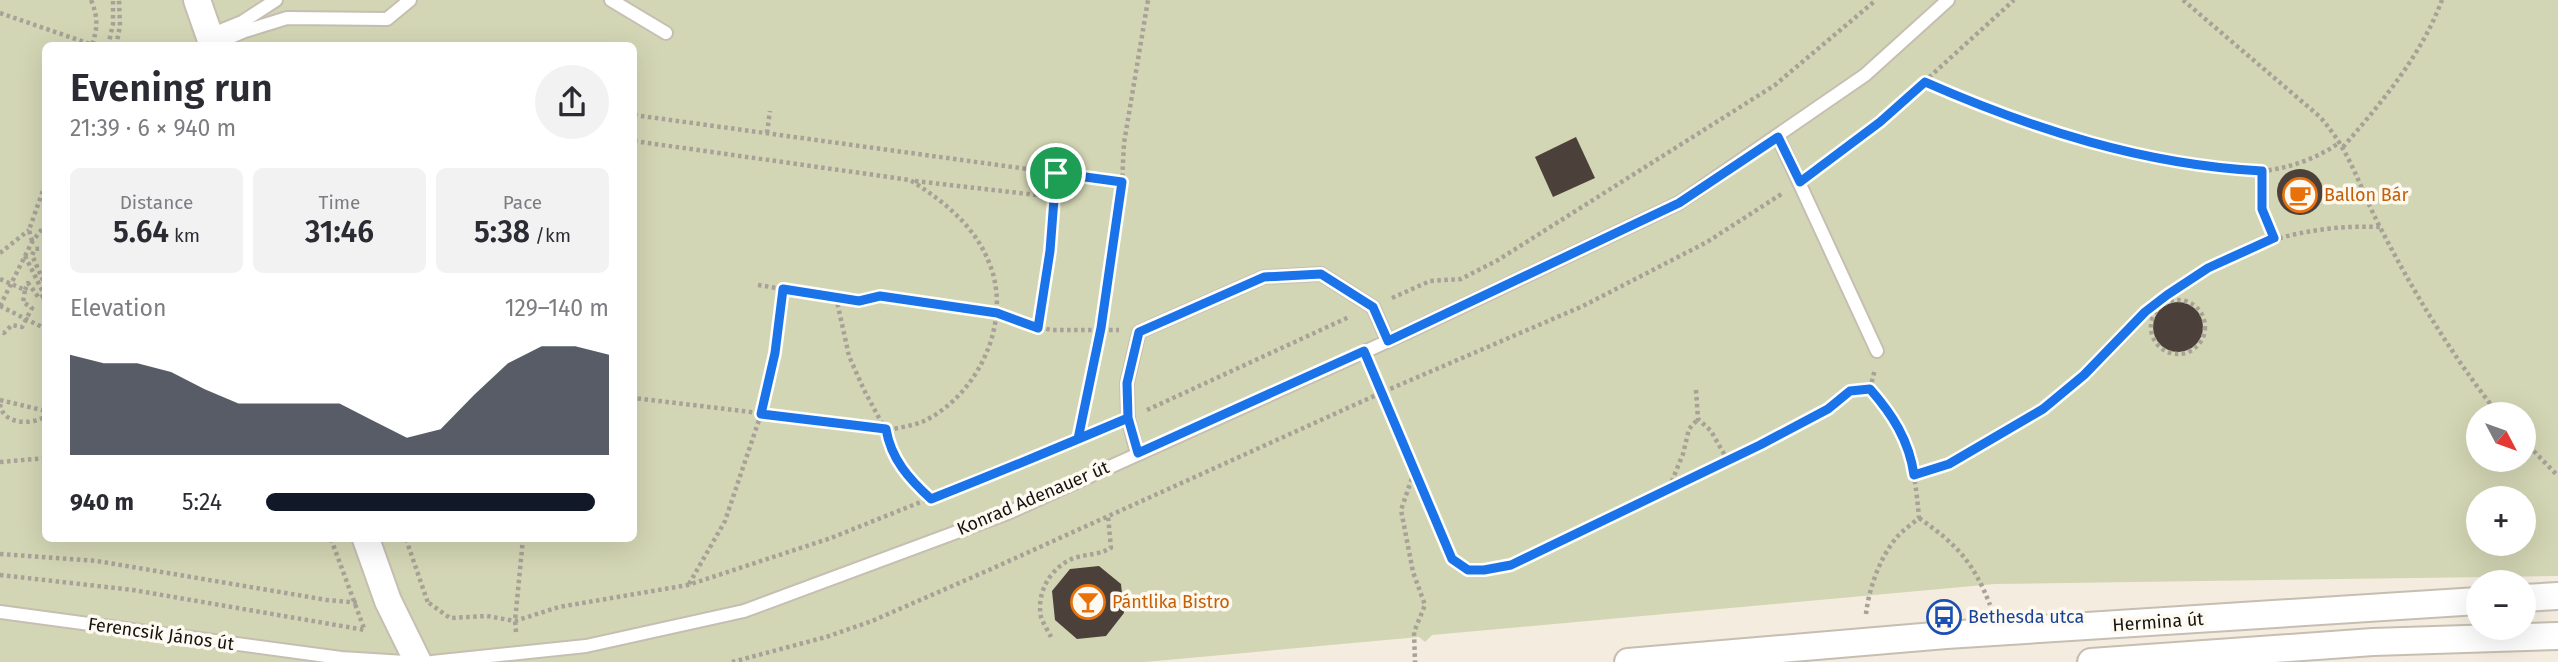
<!DOCTYPE html>
<meta charset="utf-8">
<style>
:root{--surface:#fff;--page:#f2f2f3;--text:#2b2b33;--muted:#7c7c81;--accent:#111827}
body{margin:0;font-family:"Fira Sans",sans-serif;background:var(--page);color:var(--text);height:100vh;display:flex;flex-direction:column;font-size:26px;white-space:nowrap}
*{box-sizing:border-box;margin:0}
p{font-size:23px;color:var(--muted)}
.icon{flex:none;width:38px;height:38px;fill:none;stroke:currentColor;stroke-width:2;stroke-linecap:round;stroke-linejoin:round}
.map{position:relative;flex:1;overflow:hidden}
.sheet{position:absolute;left:42px;top:42px;width:595px;height:500px;display:flex;flex-direction:column;background:var(--surface);border-radius:10px;box-shadow:0 7px 28px #0002}
.sheet>*{flex:none}
.needle{width:46px;rotate:131deg}
.buttons{position:absolute;left:2466px;top:402px;display:grid;gap:14px}
.buttons a{display:grid;place-items:center;width:70px;height:70px;border-radius:50%;background:var(--surface);box-shadow:0 7px 28px #0002;font-size:35px}
.pin{position:absolute;display:grid;place-items:center;width:60px;height:60px;color:#fff;margin:-30px;border:4px solid #fff;border-radius:50%;box-shadow:0 2px 7px #0007}
.round{display:grid;place-items:center;flex:none;width:74px;height:74px;border-radius:37px;background:var(--page)}
.headline{display:flex;align-items:center;justify-content:space-between;height:119px;padding:0 28px}
h1{font-size:38px;font-weight:600;line-height:52px}
.metrics{display:grid;grid-template-columns:repeat(3,1fr);gap:10px;height:119px;padding:7px 28px}
.metrics div{display:grid;align-content:center;border-radius:10px;background:var(--page);text-align:center}
.metrics b{font-size:30px;font-weight:600}
.metrics small{font-size:19px;font-weight:400}
.metrics p{font-size:19px}
.chart{height:196px;padding:14px 28px}
.chart p{display:flex;justify-content:space-between}
.chart svg{width:100%;height:126px;margin-top:7px;fill:var(--accent);opacity:.7}
ul{padding:0 28px;list-style:none;font-size:23px}
li{display:grid;grid-template-columns:112px 84px 1fr;align-items:center;height:52px}
li i{height:18px;border-radius:9px;background:var(--accent)}
.map>svg:first-child{display:block}
.green{fill:#d3d6b4;fill-rule:evenodd}
.building{fill:#4c403a}
.lines{fill:none;stroke-linecap:round;stroke-linejoin:round}
.service-casing{stroke:#c6beb1;stroke-width:16}
.minor-casing{stroke:#c6beb1;stroke-width:30}
.path{stroke:#a7a197;stroke-width:4.5;stroke-dasharray:3.5 3.5;stroke-linecap:butt}
.service{stroke:#fff;stroke-width:12}
.minor{stroke:#fff;stroke-width:26}
.route-casing{stroke:#fff;stroke-width:14}
.route{stroke:#1a73e8;stroke-width:9}
.labels{text-anchor:middle;stroke-width:7;stroke-linejoin:round;paint-order:stroke}
.food-label{font-size:18px;fill:#c56008;stroke:#fef9f1;text-anchor:start}
.street-label{font-size:18px;fill:#171410;stroke:#fef9f1}
.transit-label{font-size:18px;fill:#164399;stroke:#fef9f1;text-anchor:start}
</style>
<div class="map">
<svg width="2558" height="662" viewBox="0 0 2558 662">
<rect width="100%" height="100%" fill="#f4ecdf"/>
<path class="green" d="M 0,0 L 2558,0 L 2558,576 L 1995,584 L 1432,635 L 1425,642 L 1419,637 L 1145,662 L 0,662 ZM 46,46 L 634,46 L 634,539 L 46,539 ZM 2478,415 L 2524,415 L 2524,460 L 2478,460 ZM 2478,499 L 2524,499 L 2524,544 L 2478,544 Z"/>
<g class="building">
<path d="M 1576,137 L 1595,178 L 1553,197 L 1535,157 Z"/>
<circle cx="2300" cy="192" r="23"/>
<circle cx="2178" cy="327" r="25"/>
<path d="M 1099,566 L 1121,584 L 1124,613 L 1106,636 L 1077,639 L 1055,620 L 1052,591 L 1070,569 Z"/>
</g>
<g class="lines">
<g class="service-casing">
<g id="service">
<path d="M 611,0 L 666,33"/>
<path d="M 210,35 L 242,22 L 276,0"/>
<path d="M 212,45 L 245,31 L 287,18 L 387,19 L 410,0"/>
<path d="M 1778,137 L 1877,351"/>
<path d="M 1137,453 L 1128,418 L 1127,383 L 1139,332 L 1264,277 L 1321,274 L 1373,307 L 1388,341"/>
<path d="M 0,612 L 341,658 L 405,662"/>
<path d="M 432,662 L 586,646 L 744,611 L 1008,513 L 1406,333 L 1679,203 L 1865,75 L 1948,0"/>
</g>
</g>
<g class="minor-casing">
<g id="minor">
<path d="M 197,0 L 213,46"/>
<path d="M 366,539 L 388,601 L 418,662"/>
<path d="M 2524,598 L 2558,596"/>
<path d="M 1628,662 L 1946,635 L 2478,601"/>
<path d="M 2091,662 L 2373,642 L 2558,636"/>
</g>
</g>
<g class="path">
<path d="M 91,0 C 98,17 98,27 92,45"/>
<path d="M 2183,0 L 2319,116 C 2352,152 2359,188 2381,229 C 2415,295 2453,357 2499,415"/>
<path d="M 0,13 L 96,46"/>
<path d="M 108,46 L 113,24 L 113,0"/>
<path d="M 116,46 L 120,26 L 119,0"/>
<path d="M 1925,82 C 2008,119 2086,146 2175,161 C 2204,166 2232,172 2261,171 C 2287,169 2319,158 2340,142"/>
<path d="M 634,115 L 1122,182"/>
<path d="M 767,133 L 770,111"/>
<path d="M 634,141 L 910,180 C 942,200 973,224 988,260 C 1014,318 980,394 924,421 C 915,425 903,427 893,429 L 634,398"/>
<path d="M 2343,147 C 2382,102 2421,56 2442,0"/>
<path d="M 1816,171 L 1880,122 L 2014,0"/>
<path d="M 2262,171 L 2262,209 L 2274,238"/>
<path d="M 915,181 L 1054,197 L 1056,173"/>
<path d="M 32,241 L 29,230 L 46,182"/>
<path d="M 46,248 L 35,249 L 32,255 L 46,287"/>
<path d="M 0,253 L 29,230"/>
<path d="M 25,256 L 46,298"/>
<path d="M 0,279 L 25,290 L 23,302 L 32,308 L 22,327 L 12,325 L 4,333 L 0,331"/>
<path d="M 758,285 L 859,301 L 880,296 L 997,313 L 1018,322 L 1051,330 L 1119,330"/>
<path d="M 25,290 L 28,283 L 39,298 L 45,295"/>
<path d="M 836,297 L 849,356 L 864,390 L 885,429 L 888,445 L 907,477 L 931,499"/>
<path d="M 1392,298 L 1430,281 L 1461,279 L 1498,260 L 1775,85 L 1876,0"/>
<circle cx="2178" cy="327" r="27"/>
<path d="M 0,306 L 32,242 L 46,224"/>
<path d="M 0,306 L 46,329"/>
<path d="M 1038,328 L 1050,251 L 1054,197"/>
<path d="M 1373,371 L 1452,559 C 1476,575 1483,570 1511,565 L 1760,445 L 1828,409 L 1850,391 L 1870,389"/>
<path d="M 1870,389 L 1875,369"/>
<path d="M 1696,390 L 1698,419 L 1711,431 L 1728,461"/>
<path d="M 0,400 L 46,411"/>
<path d="M 0,404 C 2,424 31,426 46,416"/>
<path d="M 1147,410 L 1349,317"/>
<path d="M 1078,439 L 1101,328 L 1122,182 L 1124,143 L 1148,0"/>
<path d="M 2524,441 L 2558,476"/>
<path d="M 0,462 L 46,458"/>
<path d="M 1414,472 L 1401,510 L 1413,572 L 1425,605 L 1414,632 L 1415,662"/>
<path d="M 1914,475 C 1926,471 1939,468 1950,463 C 1965,456 1980,445 1995,436 C 2017,424 2039,413 2059,397 C 2091,372 2115,338 2146,311 C 2212,254 2292,223 2380,227"/>
<path d="M 1669,488 L 1683,454 L 1689,429 L 1698,419"/>
<path d="M 1919,518 C 1956,544 1973,561 1990,605"/>
<path d="M 331,539 L 365,631"/>
<path d="M 406,539 L 428,603"/>
<path d="M 0,554 L 97,561 L 327,600 L 360,603"/>
<path d="M 0,575 L 133,590 L 365,630"/>
<path d="M 689,584 L 725,521 L 761,414 L 775,353 L 783,289"/>
<path d="M 429,603 L 450,618 L 487,616 L 515,621 L 559,607 L 688,585 L 831,538 L 1110,426"/>
<path d="M 1866,614 C 1869,588 1880,557 1897,537 C 1903,530 1912,524 1919,518 C 1914,461 1908,433 1870,389"/>
<path d="M 516,632 L 515,621 L 523,539"/>
<path d="M 1051,637 C 1048,631 1043,623 1041,617 C 1036,592 1051,567 1074,558 C 1087,554 1098,555 1111,548 L 1108,516"/>
<path d="M 732,662 L 826,637 L 872,621 L 989,570 L 1383,392 L 1583,306 L 1707,242 L 1783,193"/>
</g>
<use href="#service" class="service"/>
<use href="#minor" class="minor"/>
</g>
<g class="lines">
<g class="route-casing">
<path id="route" d="M 1056,173 L 1050,251 L 1038,328 L 997,313 L 880,296 L 859,301 L 783,289 L 775,353 L 761,414 L 886,429 C 891,459 909,479 931,499 C 997,473 1062,446 1128,418 L 1138,453 L 1364,351 L 1452,559 L 1468,570 L 1484,570 L 1511,565 L 1760,445 L 1828,409 L 1850,391 L 1870,389 C 1892,414 1909,440 1914,475 L 1949,464 L 2043,409 L 2084,375 L 2145,312 L 2167,295 L 2208,268 L 2274,238 L 2262,209 L 2262,171 C 2144,165 2032,129 1925,82 L 1880,122 L 1800,182 L 1778,137 L 1679,203 L 1388,341 L 1373,307 L 1321,274 L 1264,277 L 1139,332 L 1127,383 L 1128,418 L 1078,439 L 1101,328 L 1122,182 L 1056,173"/>
</g>
<use href="#route" class="route"/>
</g>
<defs>
<g id="cafe-ring" transform="scale(1.75)"><circle r="9.5" fill="#fef9f1" stroke="#e8710a" stroke-width="1.5"/><path d="M-5.5-4.5H6V0H3Q3 3.5 0 3.5H-2.5Q-5.5 3.5-5.5 0ZM3-3.2v2h1.7v-2ZM-6 4.5H4V6H-6Z" fill="#e8710a"/></g>
<g id="bar-ring" transform="scale(1.75)"><circle r="9.5" fill="#fef9f1" stroke="#e8710a" stroke-width="1.5"/><path d="M-6-5H6L.8 .8V4.5H3.5V6h-7V4.5H-.8V.8Z" fill="#e8710a"/></g>
<g id="bus-ring" transform="scale(1.75)"><circle r="9.5" fill="#fef9f1" stroke="#1a4fb4" stroke-width="1.5"/><path d="M-5-6H5V4H4V6H2V4H-2V6H-4V4H-5ZM-3.5-4V0h7V-4ZM-3.5 1.2v1.5H-2V1.2ZM2 1.2v1.5H3.5V1.2Z" fill="#1a4fb4"/></g>
</defs>
<g fill-rule="evenodd">
<use href="#cafe-ring" x="2300" y="195"/>
<use href="#bar-ring" x="1088" y="602"/>
<use href="#bus-ring" x="1944" y="617"/>
</g>
<g class="labels">
<g class="food-label">
<text x="2324" y="201">Ballon Bár</text>
<text x="1112" y="608">Pántlika Bistro</text>
</g>
<g class="street-label">
<text transform="translate(1033 498) rotate(-23)" y="6">Konrad Adenauer út</text>
<text transform="translate(2158 622) rotate(-4)" y="6">Hermina út</text>
<text transform="translate(161 634) rotate(8)" y="6">Ferencsik János út</text>
</g>
<g class="transit-label">
<text x="1968" y="623">Bethesda utca</text>
</g>
</g>
</svg>
<div class="buttons">
<a><svg class="needle" viewBox="-14 -14 28 28"><path d="M0-13l5 13h-10z" fill="#e53935"/><path d="M0 13l5-13h-10z" fill="#7c7c81"/></svg></a>
<a>+</a>
<a>−</a>
</div>
<div class="pin" style="left:1056px;top:173px;background:#1e9e55"><svg class="icon" aria-label="arrive" viewBox="0 0 24 24"><path d="M6 21V4h12l-3 4 3 4H6"/></svg></div>
<section class="sheet">
<div class="headline"><div><h1>Evening run</h1><p>21:39 · 6 × 940 m</p></div><a class="round"><svg class="icon" aria-label="share" viewBox="0 0 24 24"><path d="M12 15V3M7 8l5-5 5 5M5 13v7h14v-7"/></svg></a></div>
<div class="metrics">
<div><p>Distance</p><b>5.64<small> km</small></b></div>
<div><p>Time</p><b>31:46</b></div>
<div><p>Pace</p><b>5:38<small> /km</small></b></div>
</div>
<div class="chart"><p><span>Elevation</span>129–140 m</p>
<svg viewBox="0 0 160 44" preserveAspectRatio="none"><path d="M0 44V9L10 12L20 12L30 15L40 21L50 26L60 26L70 26L80 26L90 32L100 38L110 35L120 23L130 12L140 6L150 6L160 9V44z"/></svg>
</div>
<ul>
<li><b>940 m</b>5:24<i style="width:96%"></i></li>
</ul>
</section>
</div>
